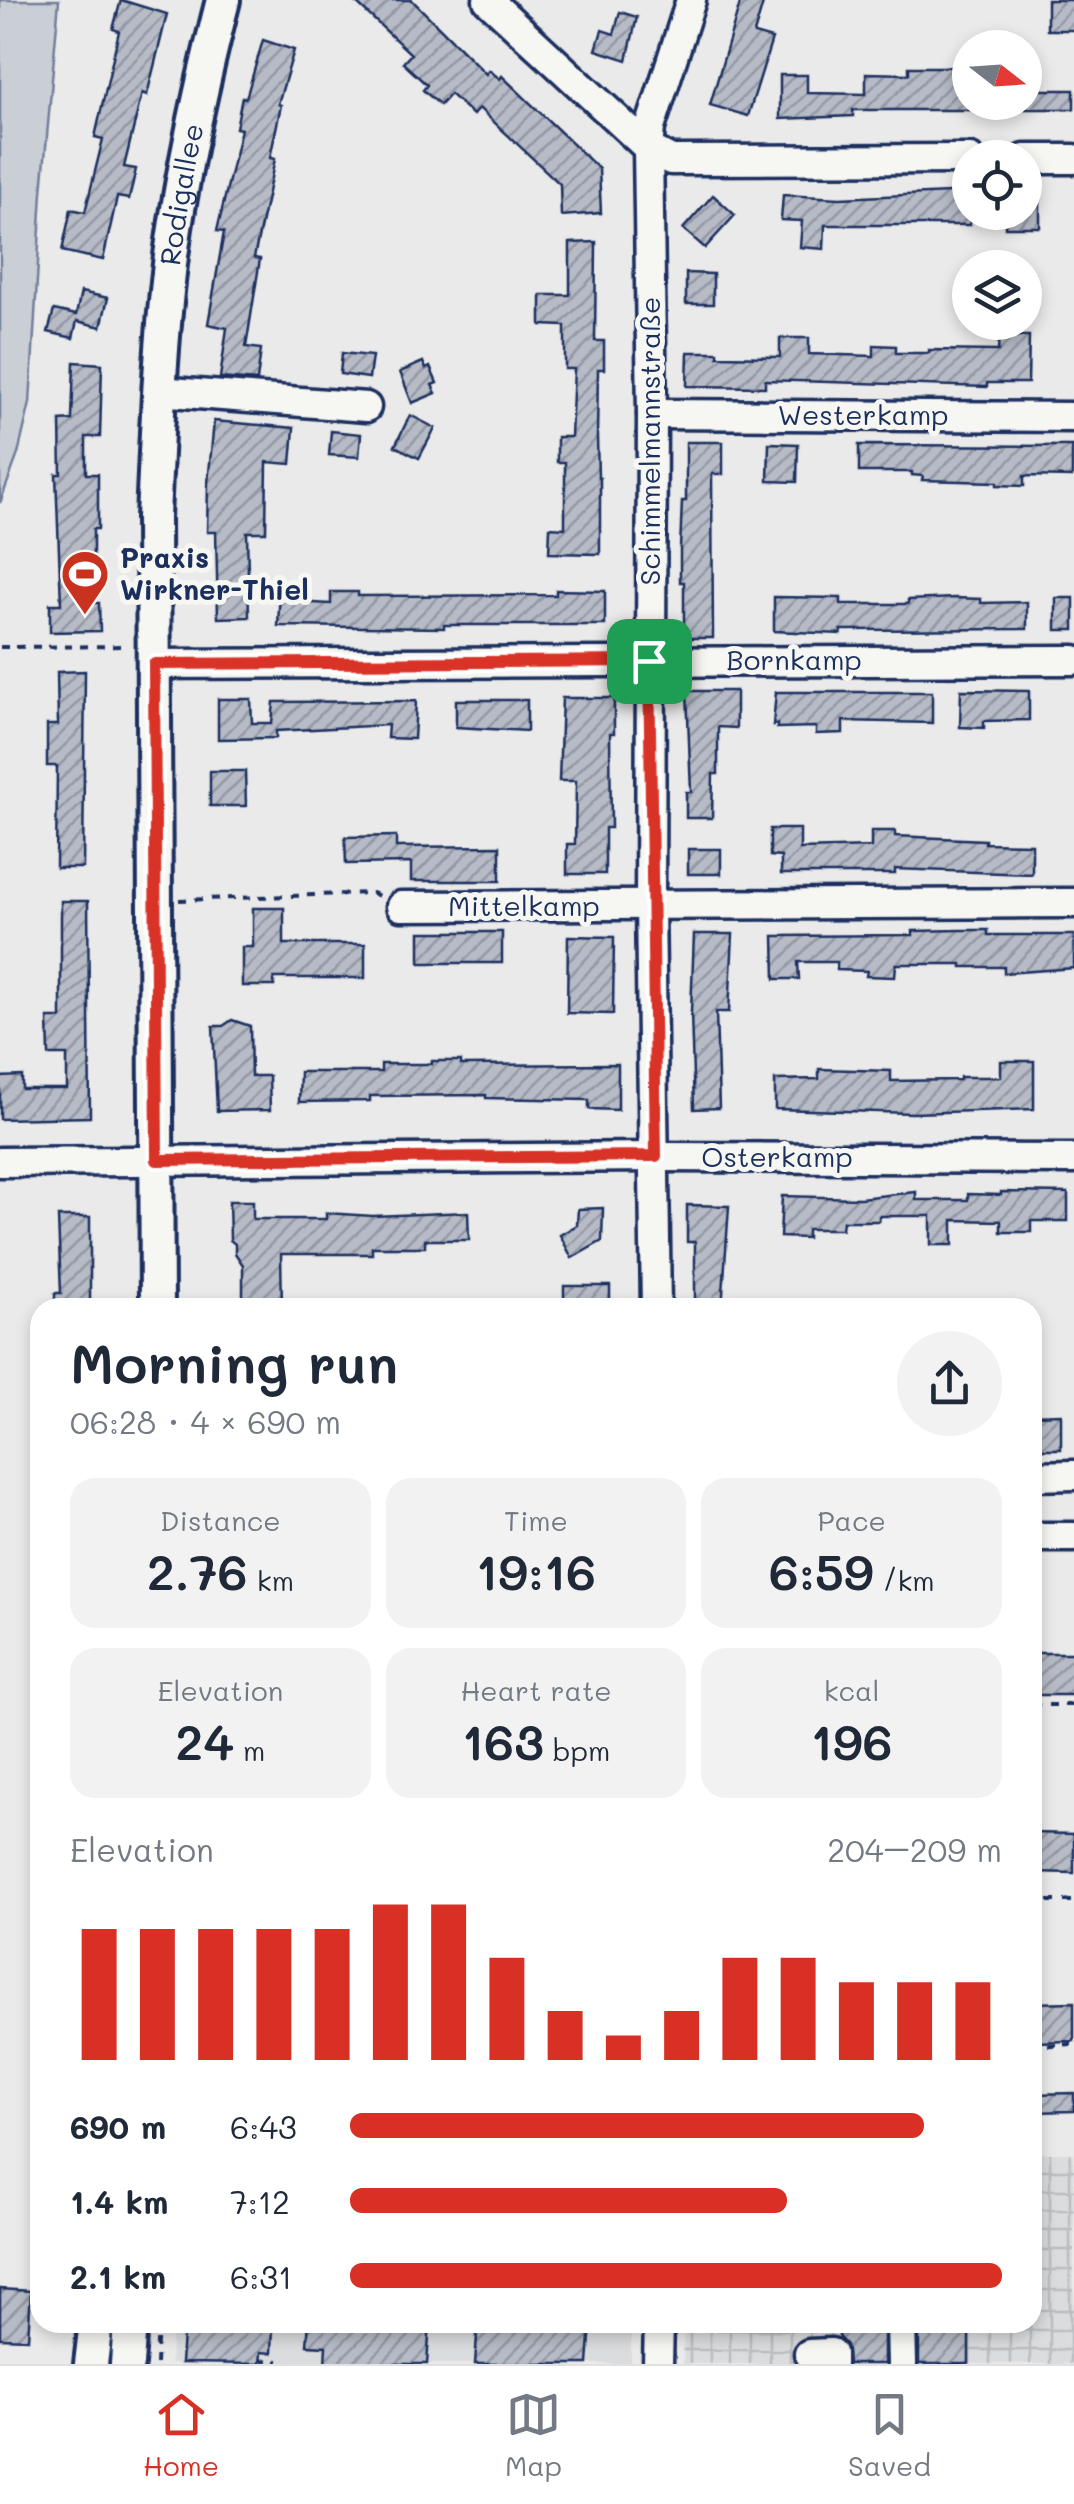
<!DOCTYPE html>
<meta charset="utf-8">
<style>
:root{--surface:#fff;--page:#f2f2f3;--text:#1f2937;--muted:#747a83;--line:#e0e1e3;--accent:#d93025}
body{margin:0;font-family:Mali,sans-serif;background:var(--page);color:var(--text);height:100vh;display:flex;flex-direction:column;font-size:38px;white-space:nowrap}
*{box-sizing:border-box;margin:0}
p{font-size:32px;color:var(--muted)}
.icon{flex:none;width:55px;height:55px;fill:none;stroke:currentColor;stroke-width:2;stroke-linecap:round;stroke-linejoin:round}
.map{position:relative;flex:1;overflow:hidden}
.drawer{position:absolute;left:30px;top:1298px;width:1012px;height:1035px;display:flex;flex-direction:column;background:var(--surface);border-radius:30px;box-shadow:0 5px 15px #0003}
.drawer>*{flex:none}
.needle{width:65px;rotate:107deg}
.controls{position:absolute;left:952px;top:30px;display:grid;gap:20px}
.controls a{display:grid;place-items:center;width:90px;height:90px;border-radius:50%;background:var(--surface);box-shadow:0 5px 15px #0003;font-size:50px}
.pin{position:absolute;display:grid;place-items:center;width:85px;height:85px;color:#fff;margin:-42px;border-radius:20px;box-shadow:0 5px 15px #0006}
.round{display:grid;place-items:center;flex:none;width:105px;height:105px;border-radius:52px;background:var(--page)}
.head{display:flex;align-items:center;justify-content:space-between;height:170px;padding:0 40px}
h1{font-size:55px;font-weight:600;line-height:75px}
.metrics{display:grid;grid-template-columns:repeat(3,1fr);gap:15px;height:170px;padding:10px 40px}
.metrics div{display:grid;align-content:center;border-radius:25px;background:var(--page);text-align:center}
.metrics b{font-size:50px;font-weight:600}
.metrics small{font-size:28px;font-weight:400}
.metrics p{font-size:28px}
.chart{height:280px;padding:20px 40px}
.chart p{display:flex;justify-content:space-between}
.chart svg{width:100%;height:180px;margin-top:10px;stroke:var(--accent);stroke-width:6}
ul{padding:0 40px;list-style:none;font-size:32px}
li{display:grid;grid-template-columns:160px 120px 1fr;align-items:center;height:75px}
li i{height:25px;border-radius:12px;background:var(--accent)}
.dock{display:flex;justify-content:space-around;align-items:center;height:140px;border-top:2px solid var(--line);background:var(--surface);font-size:28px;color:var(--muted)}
.dock a{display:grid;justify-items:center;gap:5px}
.dock .active{color:var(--accent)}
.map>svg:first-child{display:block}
.built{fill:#dadcde}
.industrial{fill:url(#industrial-grid)}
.park{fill:#caced5;stroke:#727e9a;stroke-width:2.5}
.building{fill:url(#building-hatch);stroke:#1b2f5e;stroke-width:2.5}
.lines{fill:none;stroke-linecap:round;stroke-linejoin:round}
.minor-casing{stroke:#1b2f5e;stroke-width:35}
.major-casing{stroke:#1b2f5e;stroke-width:40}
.path{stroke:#1b2f5e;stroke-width:4;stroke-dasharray:8 8;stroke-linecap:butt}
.minor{stroke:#f6f6f2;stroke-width:28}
.major{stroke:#f6f6f2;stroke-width:32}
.route-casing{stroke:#fff;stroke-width:20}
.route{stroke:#d93025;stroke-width:12}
.labels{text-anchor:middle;stroke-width:10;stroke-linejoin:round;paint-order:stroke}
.street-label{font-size:28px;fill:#1b2f5e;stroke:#f6f6f2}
.poi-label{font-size:28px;font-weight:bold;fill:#1b2f5e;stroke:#f6f6f2;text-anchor:start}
</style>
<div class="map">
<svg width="1074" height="2364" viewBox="0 0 1074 2364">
<defs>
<pattern id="industrial-grid" width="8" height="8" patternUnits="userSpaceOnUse" patternTransform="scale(2.5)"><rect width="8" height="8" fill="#dadcde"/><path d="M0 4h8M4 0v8" fill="none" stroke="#babdc1"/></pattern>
<pattern id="building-hatch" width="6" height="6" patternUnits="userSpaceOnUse" patternTransform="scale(2.5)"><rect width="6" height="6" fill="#b6bbc6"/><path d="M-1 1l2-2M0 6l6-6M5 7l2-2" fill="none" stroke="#9398a4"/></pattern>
</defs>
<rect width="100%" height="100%" fill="#e9eae9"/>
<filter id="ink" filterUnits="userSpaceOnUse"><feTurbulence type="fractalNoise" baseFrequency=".01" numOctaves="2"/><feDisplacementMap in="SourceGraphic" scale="20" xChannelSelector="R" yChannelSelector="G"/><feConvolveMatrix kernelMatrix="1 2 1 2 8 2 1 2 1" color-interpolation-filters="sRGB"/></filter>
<g filter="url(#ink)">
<path class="built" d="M 172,2323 L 631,2323 L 631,2364 L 170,2364 Z"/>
<path class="industrial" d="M 1033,2153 L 1074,2153 L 1074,2364 L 683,2364 L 684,2323 L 1032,2322 Z"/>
<path class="park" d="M 0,0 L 59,0 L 42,192 L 30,403 L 18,454 L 0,503 Z"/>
<g class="building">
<path d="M 121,0 L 167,14 L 147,95 L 142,93 L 124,167 L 136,169 L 129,199 L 117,197 L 103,260 L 62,251 L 71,209 L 85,212 L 103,139 L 95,137 L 119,31 L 113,29 Z"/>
<path d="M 353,0 L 412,0 L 486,74 L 489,70 L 500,79 L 502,76 L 599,169 L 601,213 L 561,216 L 560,184 L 479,108 L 473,115 L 450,94 L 440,105 L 423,90 L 427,85 L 403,63 L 411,54 Z"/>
<path d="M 741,0 L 764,0 L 754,34 L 772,39 L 748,116 L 710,105 Z"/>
<rect x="1047" y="0" width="27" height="30"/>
<path d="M 620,12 L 637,17 L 627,60 L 596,50 L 602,30 L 614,34 Z"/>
<path d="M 263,40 L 294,50 L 278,104 L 281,105 L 270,158 L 275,159 L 254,258 L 260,259 L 246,347 L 261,349 L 257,381 L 220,378 L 227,328 L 208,324 L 224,232 L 217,231 L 241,129 L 236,128 L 242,97 L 246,98 Z"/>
<path d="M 909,67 L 970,67 L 970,110 L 853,110 L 853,116 L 780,119 L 780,75 L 807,75 L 807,93 L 866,94 L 866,73 L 909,74 Z"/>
<rect x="1025" y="90" width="49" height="19"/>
<path d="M 970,192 L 970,225 L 825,225 L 824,249 L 800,247 L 802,221 L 781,220 L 783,195 L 840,198 Z"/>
<path d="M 1025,192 L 1040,192 L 1040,227 L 1005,227 L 1005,212 L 1025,212 Z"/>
<path d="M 713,195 L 735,215 L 705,248 L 683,229 Z"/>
<path d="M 596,242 L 595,341 L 604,341 L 604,369 L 598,369 L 597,437 L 598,478 L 600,478 L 600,554 L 549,553 L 550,527 L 565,528 L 565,462 L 557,462 L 557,437 L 571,437 L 574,369 L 565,369 L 565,326 L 541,325 L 541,295 L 570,295 L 570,243 Z"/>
<path d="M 686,273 L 713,274 L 713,304 L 686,304 Z"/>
<path d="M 81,292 L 108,298 L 101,327 L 77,321 L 73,338 L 48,332 L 54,310 L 76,315 Z"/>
<path d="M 999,336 L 1029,336 L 1028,383 L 987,383 L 987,387 L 765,380 L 765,387 L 687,386 L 688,352 L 718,352 L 718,356 L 780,357 L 780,338 L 809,338 L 809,354 L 874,356 L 874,345 L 896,346 L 896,353 L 929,353 L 929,350 L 998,351 Z"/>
<path d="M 342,353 L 372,356 L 369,378 L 340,374 Z"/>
<path d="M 74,362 L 102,364 L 100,437 L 86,437 L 86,474 L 98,474 L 98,529 L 93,529 L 93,603 L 99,603 L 100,631 L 50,632 L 50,604 L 61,604 L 56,474 L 61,474 L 60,421 L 72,420 Z"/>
<path d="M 423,362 L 426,369 L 430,367 L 437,383 L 432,385 L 436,393 L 412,403 L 400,372 Z"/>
<path d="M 410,415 L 435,428 L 419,458 L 395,446 Z"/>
<path d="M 214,421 L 294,428 L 291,464 L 267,462 L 266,532 L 247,532 L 249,617 L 218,618 L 216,532 L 207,532 L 208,483 Z"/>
<path d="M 331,431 L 361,434 L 359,457 L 329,455 Z"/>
<path d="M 686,442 L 723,442 L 723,474 L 712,474 L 713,638 L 684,638 L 684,582 L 680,582 L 680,549 L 682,501 L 686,501 Z"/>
<path d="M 769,443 L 798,444 L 797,482 L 768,481 Z"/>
<path d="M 859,445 L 1072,446 L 1072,477 L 1024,476 L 1024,486 L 997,485 L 997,482 L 922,480 L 923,476 L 912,475 L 912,472 L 859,472 Z"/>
<path d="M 280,589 L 296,590 L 295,602 L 331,604 L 331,592 L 358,592 L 358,596 L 556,595 L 556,590 L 605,591 L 605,625 L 444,625 L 444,628 L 278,626 Z"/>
<path d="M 774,597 L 841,598 L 841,604 L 908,604 L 908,600 L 955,598 L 981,599 L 981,603 L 1027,602 L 1027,629 L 841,630 L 841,634 L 774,631 Z"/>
<rect x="1056" y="598" width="18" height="32"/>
<path d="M 85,671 L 83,868 L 56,868 L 57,766 L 47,766 L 47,725 L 58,725 L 57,672 Z"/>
<path d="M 961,690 L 1029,691 L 1029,720 L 984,721 L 984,728 L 960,727 Z"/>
<path d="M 687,691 L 736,691 L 736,728 L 718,727 L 718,774 L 713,774 L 712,818 L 686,818 L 686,792 L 691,792 Z"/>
<path d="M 776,692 L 932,692 L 932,723 L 843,721 L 843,733 L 816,734 L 816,727 L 777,728 L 777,724 L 773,725 Z"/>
<path d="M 562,698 L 614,698 L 614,733 L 610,733 L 611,828 L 605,828 L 605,874 L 567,874 L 567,844 L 575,844 L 576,781 L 559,781 Z"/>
<path d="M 218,699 L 251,699 L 252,723 L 272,723 L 274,702 L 416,701 L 414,739 L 387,738 L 388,725 L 276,731 L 276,738 L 218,739 Z"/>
<path d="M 456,700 L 527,700 L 527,731 L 456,727 Z"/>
<path d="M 210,771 L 245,771 L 246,806 L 210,806 Z"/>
<path d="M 770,829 L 800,829 L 800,849 L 871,847 L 871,831 L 895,831 L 895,836 L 985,840 L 985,843 L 1032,844 L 1032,874 L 895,869 L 895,874 L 781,874 L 781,857 L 770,856 Z"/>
<path d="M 396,836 L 396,847 L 500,846 L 500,881 L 411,881 L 411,863 L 346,864 L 345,837 Z"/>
<rect x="688" y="849" width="33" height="25"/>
<path d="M 61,901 L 88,901 L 90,1117 L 0,1119 L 0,1077 L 22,1076 L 22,1089 L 67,1089 L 67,1055 L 49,1055 L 48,1018 L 61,1018 Z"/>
<path d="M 253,908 L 284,908 L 284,944 L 365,944 L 365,978 L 274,978 L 274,986 L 242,986 L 242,947 L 253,947 Z"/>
<path d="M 961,930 L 988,930 L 988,935 L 1074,935 L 1074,968 L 1004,973 L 1004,967 L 962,967 L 962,964 L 896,964 L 895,977 L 866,976 L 867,971 L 837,970 L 837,962 L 798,962 L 799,979 L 775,979 L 774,936 L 913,935 L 913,931 Z"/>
<rect x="420" y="932" width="82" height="31"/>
<path d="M 694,934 L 733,934 L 729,1012 L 716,1012 L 719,1108 L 694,1109 L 691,1012 Z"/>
<path d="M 568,936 L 614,937 L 613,1014 L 567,1013 Z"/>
<path d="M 232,1020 L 250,1026 L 251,1076 L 269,1076 L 270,1110 L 217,1111 L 213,1026 L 223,1026 Z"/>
<path d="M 432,1061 L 461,1061 L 461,1065 L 618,1064 L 618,1110 L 589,1109 L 589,1100 L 486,1098 L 486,1095 L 370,1096 L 370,1101 L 299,1102 L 300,1072 L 381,1072 L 381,1064 L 432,1064 Z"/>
<path d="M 1001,1061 L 1034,1061 L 1034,1109 L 913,1113 L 775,1109 L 775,1080 L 819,1079 L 819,1069 L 891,1071 L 891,1081 L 960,1080 L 960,1077 L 1001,1077 Z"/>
<path d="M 916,1192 L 916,1200 L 968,1200 L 968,1194 L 1001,1195 L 1001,1192 L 1068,1193 L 1068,1221 L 1031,1221 L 1031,1232 L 1001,1232 L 1001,1221 L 953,1220 L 953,1245 L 931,1245 L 931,1216 L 879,1216 L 879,1221 L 843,1221 L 842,1229 L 807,1229 L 807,1238 L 780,1237 L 782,1196 L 860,1198 Z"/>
<path d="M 229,1201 L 253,1201 L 253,1219 L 326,1219 L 326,1213 L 373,1216 L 468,1212 L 469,1240 L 425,1240 L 425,1247 L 372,1247 L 372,1254 L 281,1254 L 282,1308 L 243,1308 L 243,1265 L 235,1253 L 235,1244 L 230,1240 Z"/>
<path d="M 687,1205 L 729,1206 L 722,1308 L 695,1308 L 695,1242 L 687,1242 Z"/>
<path d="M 603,1208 L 602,1241 L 572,1258 L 560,1235 L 577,1225 L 578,1209 Z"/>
<path d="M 58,1217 L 90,1217 L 90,1308 L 55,1308 L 55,1293 L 61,1293 Z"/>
<rect x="564" y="1286" width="46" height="22"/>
<path d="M 1061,1414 L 1061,1449 L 1032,1449 L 1032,1415 Z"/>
<rect x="1032" y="1653" width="42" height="42"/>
<path d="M 1032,1833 L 1074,1834 L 1074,1873 L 1032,1872 Z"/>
<path d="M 1074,2002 L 1074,2041 L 1032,2042 L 1032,2003 Z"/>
<path d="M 1074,2093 L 1074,2111 L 1032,2112 L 1032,2094 Z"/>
<path d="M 0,2289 L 31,2291 L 28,2339 L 0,2338 Z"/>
<path d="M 191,2322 L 273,2324 L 272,2353 L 261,2352 L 260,2364 L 181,2363 L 183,2334 L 190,2335 Z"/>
<path d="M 309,2322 L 430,2322 L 427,2364 L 325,2364 L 326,2346 L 307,2345 Z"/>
<path d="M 478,2322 L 591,2322 L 588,2364 L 475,2364 Z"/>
<path d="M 839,2322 L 884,2322 L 884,2364 L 848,2364 L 846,2345 L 839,2338 Z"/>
<rect x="919" y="2322" width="50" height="42"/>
</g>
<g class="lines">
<g class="minor-casing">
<g id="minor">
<path d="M 488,0 L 648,148 L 671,160 L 970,159"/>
<path d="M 1025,159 L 1074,159"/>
<path d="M 158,391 L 366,407"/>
<path d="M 652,414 L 1074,417"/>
<path d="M 154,664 L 1074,660"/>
<path d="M 401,906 L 1074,903"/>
<path d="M 0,1162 L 656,1157 L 1074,1159"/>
<path d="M 656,1308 L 650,905 L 652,414 L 648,148 L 650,128 L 691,0"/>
<path d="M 1032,1476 L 1074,1475"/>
<path d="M 1032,1537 L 1074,1537"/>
<path d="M 901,2322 L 902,2364"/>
<path d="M 809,2354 L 831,2353 L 831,2364"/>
<path d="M 658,2364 L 659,2322"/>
</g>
</g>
<g class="major-casing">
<g id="major">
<path id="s1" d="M 157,1308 L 153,517 C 157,433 160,348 170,264 C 181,175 201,87 223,0"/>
<path d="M 91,2364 L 96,2322"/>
<path d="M 127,2364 L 130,2322"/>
</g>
</g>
<g class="path">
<path d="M 0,647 L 129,646"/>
<path d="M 179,900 L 372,893 L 379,896"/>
<path d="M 1032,1705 L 1074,1705"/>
<path d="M 1032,1901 L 1074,1901"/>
<path d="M 1032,2046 L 1074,2044"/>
<path d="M 186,2335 L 187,2322"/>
<path d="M 260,2360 L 279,2361"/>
<path d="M 156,2364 L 158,2322"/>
</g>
<use href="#minor" class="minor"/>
<use href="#major" class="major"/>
</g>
</g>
<g class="lines" filter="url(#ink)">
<g class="route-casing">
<path id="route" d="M 649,661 L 656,1156 L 157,1160 L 154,664 Z"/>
</g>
<use href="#route" class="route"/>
</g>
<defs>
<g id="stadium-pin" transform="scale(2.5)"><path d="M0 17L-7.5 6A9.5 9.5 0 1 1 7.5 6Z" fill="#c8321e" stroke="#f6f6f2"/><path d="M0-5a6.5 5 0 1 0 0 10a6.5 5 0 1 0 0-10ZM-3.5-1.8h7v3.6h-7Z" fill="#fff"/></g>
</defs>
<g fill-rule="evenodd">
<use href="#stadium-pin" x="85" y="574"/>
</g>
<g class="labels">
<g class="street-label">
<text dy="10" stroke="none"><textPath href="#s1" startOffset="1115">Rodigallee</textPath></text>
<text x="863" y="425">Westerkamp</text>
<text transform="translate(650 441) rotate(-90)" y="10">Schimmelmannstraße</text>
<text x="794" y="670">Bornkamp</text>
<text x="524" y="916">Mittelkamp</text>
<text x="777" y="1167">Osterkamp</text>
</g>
<g class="poi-label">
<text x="120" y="568">Praxis<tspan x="120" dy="32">Wirkner-Thiel</tspan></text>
</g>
</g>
</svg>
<div class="controls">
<a><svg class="needle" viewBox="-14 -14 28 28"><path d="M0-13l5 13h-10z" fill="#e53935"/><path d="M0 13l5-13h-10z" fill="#747a83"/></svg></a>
<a><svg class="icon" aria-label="locate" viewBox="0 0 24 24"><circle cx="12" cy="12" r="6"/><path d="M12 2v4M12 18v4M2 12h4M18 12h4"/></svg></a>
<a><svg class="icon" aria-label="layers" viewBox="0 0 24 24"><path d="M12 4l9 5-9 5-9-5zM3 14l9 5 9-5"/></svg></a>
</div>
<div class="pin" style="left:649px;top:661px;background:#1e9e55"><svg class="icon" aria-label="arrive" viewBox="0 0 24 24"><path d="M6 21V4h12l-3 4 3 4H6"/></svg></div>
<section class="drawer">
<div class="head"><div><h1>Morning run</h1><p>06:28 · 4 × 690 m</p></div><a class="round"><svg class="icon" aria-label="share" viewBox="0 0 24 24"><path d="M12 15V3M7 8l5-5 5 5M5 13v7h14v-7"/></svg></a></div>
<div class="metrics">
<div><p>Distance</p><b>2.76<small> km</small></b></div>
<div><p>Time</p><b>19:16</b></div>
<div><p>Pace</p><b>6:59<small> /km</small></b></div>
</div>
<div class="metrics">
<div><p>Elevation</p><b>24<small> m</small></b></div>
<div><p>Heart rate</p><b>163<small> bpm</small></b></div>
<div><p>kcal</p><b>196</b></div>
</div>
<div class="chart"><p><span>Elevation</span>204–209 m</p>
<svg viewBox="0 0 160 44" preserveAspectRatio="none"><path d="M5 44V12M15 44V12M25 44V12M35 44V12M45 44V12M55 44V6M65 44V6M75 44V19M85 44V32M95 44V38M105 44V32M115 44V19M125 44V19M135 44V25M145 44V25M155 44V25"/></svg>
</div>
<ul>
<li><b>690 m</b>6:43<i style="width:88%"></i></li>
<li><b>1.4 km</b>7:12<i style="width:67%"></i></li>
<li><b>2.1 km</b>6:31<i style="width:100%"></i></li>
</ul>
</section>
</div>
<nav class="dock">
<a class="active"><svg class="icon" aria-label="home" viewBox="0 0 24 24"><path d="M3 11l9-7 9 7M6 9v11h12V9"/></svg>Home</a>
<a><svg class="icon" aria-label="map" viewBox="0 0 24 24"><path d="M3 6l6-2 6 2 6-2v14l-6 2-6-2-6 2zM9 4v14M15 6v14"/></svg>Map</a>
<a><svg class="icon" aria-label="saved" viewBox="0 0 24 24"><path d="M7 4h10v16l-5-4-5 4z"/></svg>Saved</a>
</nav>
